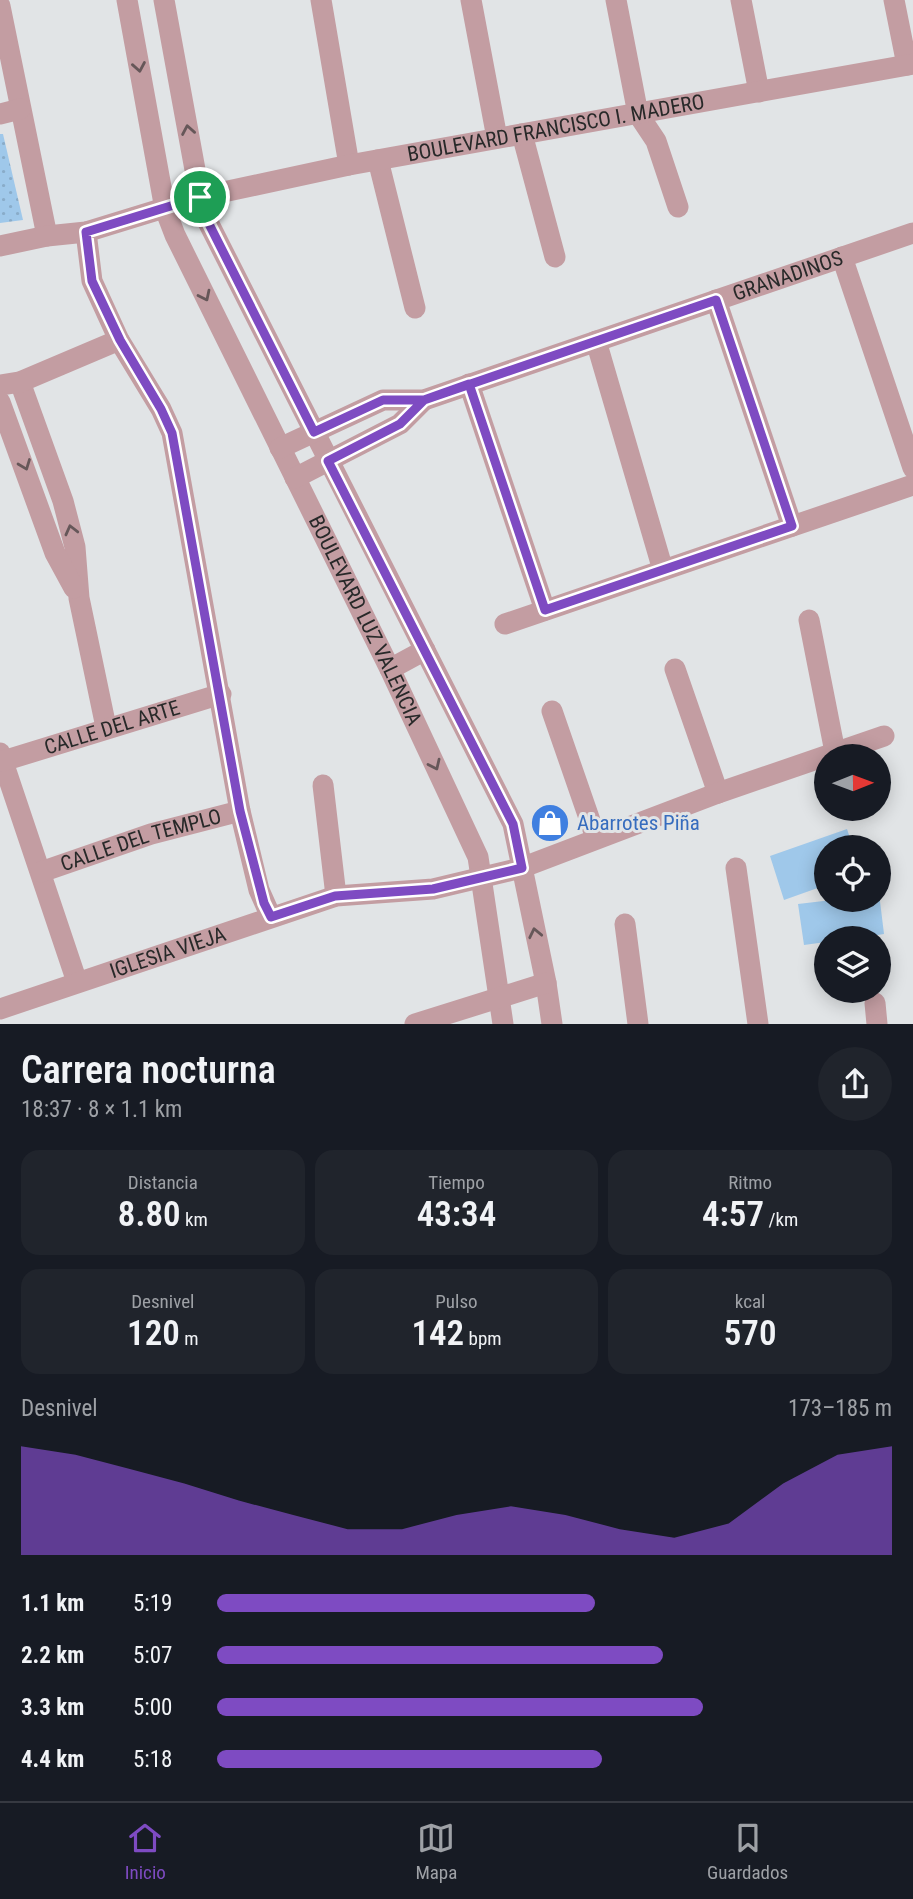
<!DOCTYPE html>
<html lang="es">
<meta charset="utf-8">
<style>
:root{--surface:#171b24;--page:#20242c;--text:#f1f3f6;--muted:#9ea1a6;--line:#363941;--accent:#7e4bc2}
body{margin:0;font-family:"Roboto Condensed",sans-serif;background:var(--page);color:var(--text);height:100vh;display:flex;flex-direction:column;font-size:26px;white-space:nowrap}
*{box-sizing:border-box;margin:0}
p{font-size:23px;color:var(--muted)}
.icon{flex:none;width:38px;height:38px;fill:none;stroke:currentColor;stroke-width:2;stroke-linecap:round;stroke-linejoin:round}
.map{position:relative;height:1024px;overflow:hidden}
.side{display:flex;flex-direction:column;background:var(--surface);flex:1}
.side>*{flex:none}
.needle{width:46px;rotate:89deg}
.buttons{position:absolute;left:814px;top:744px;display:grid;gap:14px}
.buttons a{display:grid;place-items:center;width:77px;height:77px;border-radius:50%;background:var(--surface);box-shadow:0 4px 18px #0003;font-size:35px}
.pin{position:absolute;display:grid;place-items:center;width:60px;height:60px;color:#fff;margin:-30px;border:4px solid #fff;border-radius:50%;box-shadow:0 2px 7px #0007}
.round{display:grid;place-items:center;flex:none;width:74px;height:74px;border-radius:37px;background:var(--page)}
.summary{display:flex;align-items:center;justify-content:space-between;height:119px;padding:0 21px}
h1{font-size:38px;font-weight:600;line-height:52px}
.stats{display:grid;grid-template-columns:repeat(3,1fr);gap:10px;height:119px;padding:7px 21px}
.stats div{display:grid;align-content:center;border-radius:18px;background:var(--page);text-align:center}
.stats b{font-size:35px;font-weight:600}
.stats small{font-size:19px;font-weight:400}
.stats p{font-size:19px}
.chart{height:196px;padding:14px 21px}
.chart p{display:flex;justify-content:space-between}
.chart svg{width:100%;height:126px;margin-top:7px;fill:var(--accent);opacity:.7}
ul{padding:0 21px;list-style:none;font-size:23px}
li{display:grid;grid-template-columns:112px 84px 1fr;align-items:center;height:52px}
li i{height:18px;border-radius:9px;background:var(--accent)}
.tabs{display:flex;justify-content:space-around;align-items:center;height:98px;border-top:2px solid var(--line);background:var(--surface);font-size:19px;color:var(--muted)}
.tabs a{display:grid;justify-items:center;gap:4px}
.tabs .active{color:var(--accent)}
.map>svg:first-child{display:block}
.park{fill:url(#park-dots)}
.pitch{fill:#9fc8ea}
.lines{fill:none;stroke-linecap:round;stroke-linejoin:round}
.minor{stroke:#c39da2;stroke-width:21}
.oneway{stroke:#665759}
.route-casing{stroke:#fff;stroke-width:14}
.route{stroke:#7e4bc2;stroke-width:9}
.labels{text-anchor:middle;stroke-width:6;stroke-linejoin:round;paint-order:stroke}
.street-label{font-size:21px;fill:#282929;stroke:#e1e4e6}
.shop-label{font-size:21px;fill:#366cbe;stroke:#e1e4e6;text-anchor:start}
</style>
<div class="map">
<svg width="913" height="1024" viewBox="0 0 913 1024">
<defs>
<pattern id="park-dots" width="8" height="8" patternUnits="userSpaceOnUse" patternTransform="scale(1.75)"><rect width="8" height="8" fill="#9fc8ea"/><path d="M2 2h.1M6 6h.1" fill="none" stroke="#89acc9" stroke-width="1.8" stroke-linecap="round"/></pattern>
</defs>
<rect width="100%" height="100%" fill="#e1e4e6"/>
<path class="park" d="M 0,134 L 3,134 L 23,220 L 0,223 Z"/>
<g class="pitch">
<path d="M 847,829 L 853,847 L 826,847 L 826,885 L 784,900 L 770,856 Z"/>
<path d="M 879,893 L 884,934 L 858,938 L 826,938 L 826,942 L 804,945 L 798,904 L 832,900 L 878,900 Z"/>
</g>
<g class="lines">
<g class="minor">
<path id="s1" d="M 127,0 L 165,209 L 175,235 L 390,669 L 478,857 L 503,1024"/>
<path d="M 164,0 L 200,197 L 208,222 L 513,824 L 546,983 L 552,1024"/>
<path d="M 321,0 L 349,165"/>
<path d="M 471,0 L 497,138"/>
<path d="M 616,0 L 638,114 L 656,141 L 678,207"/>
<path d="M 741,0 L 759,92"/>
<path d="M 894,0 L 907,65"/>
<path d="M 0,6 L 47,236"/>
<path d="M 0,114 L 20,109"/>
<path d="M 522,134 L 555,257"/>
<path d="M 378,160 L 415,308"/>
<path d="M 86,232 L 92,281 L 119,340 L 161,409 L 172,433 L 240,811 L 259,890 L 271,917"/>
<path id="s2" d="M 0,246 L 47,236 L 86,232 L 200,197 L 349,165 L 913,64"/>
<path d="M 842,257 L 913,468"/>
<path d="M 716,300 L 792,526"/>
<path d="M 596,341 L 663,570"/>
<path d="M 20,382 L 63,501 L 75,547 L 79,598 L 106,727"/>
<path d="M 469,384 L 545,610"/>
<path d="M 0,385 L 20,382 L 119,340"/>
<path d="M 0,402 L 55,553 L 74,588"/>
<path id="s3" d="M 280,448 L 383,400 L 424,400 L 913,233"/>
<path d="M 295,478 L 400,424 L 424,400"/>
<path d="M 809,620 L 835,752"/>
<path d="M 505,624 L 913,485"/>
<path d="M 390,669 L 425,650"/>
<path d="M 675,669 L 718,793"/>
<path d="M 552,711 L 596,838"/>
<path d="M 0,753 L 77,982"/>
<path id="s4" d="M 3,761 L 221,694"/>
<path d="M 323,785 L 336,896"/>
<path d="M 736,868 L 758,1024"/>
<path id="s5" d="M 41,872 L 151,834 L 240,811"/>
<path d="M 625,924 L 638,1024"/>
<path d="M 875,1003 L 877,1024"/>
<path id="s6" d="M 0,1009 L 336,896 L 433,889 L 521,868 L 718,793 L 884,736"/>
<path d="M 415,1024 L 546,983"/>
</g>
</g>
<defs><path id="oneway-chevron" d="M-2-3.5L2.5 0L-2 3.5" fill="none" stroke-width="1.6" stroke-linecap="round" stroke-linejoin="round" transform="scale(1.75)"/></defs>
<g class="oneway">
<use href="#oneway-chevron" transform="translate(139 67) rotate(80)"/>
<use href="#oneway-chevron" transform="translate(188 130) rotate(-100)"/>
<use href="#oneway-chevron" transform="translate(205 296) rotate(64)"/>
<use href="#oneway-chevron" transform="translate(25 465) rotate(69)"/>
<use href="#oneway-chevron" transform="translate(71 530) rotate(-104)"/>
<use href="#oneway-chevron" transform="translate(435 765) rotate(65)"/>
<use href="#oneway-chevron" transform="translate(535 933) rotate(-102)"/>
</g>
<g class="lines">
<g class="route-casing">
<path id="route" d="M 200,197 L 86,232 L 92,281 L 120,340 L 161,409 L 172,433 L 240,811 L 264,903 L 271,917 L 335,896 L 433,889 L 522,868 L 513,824 L 328,461 L 400,424 L 424,400 L 469,384 L 545,610 L 792,526 L 716,300 L 424,400 L 383,400 L 314,432 L 208,222 L 200,197"/>
</g>
<use href="#route" class="route"/>
</g>
<defs>
<g id="shop-disc" transform="scale(2.0125)"><circle r="9.5" fill="#3f7fe0" stroke="#e1e4e6"/><path d="M-5-2.5h2.3a2.7 3.5 0 0 1 5.4 0H5L5.5 6h-11ZM-1.5-2.5h3a1.5 2.3 0 0 0-3 0Z" fill="#fff"/></g>
</defs>
<g fill-rule="evenodd">
<use href="#shop-disc" x="550" y="823"/>
</g>
<g class="labels">
<g class="street-label">
<text dy="7" stroke="none"><textPath href="#s2" startOffset="569">BOULEVARD FRANCISCO I. MADERO</textPath></text>
<text dy="7" stroke="none"><textPath href="#s3" startOffset="539">GRANADINOS</textPath></text>
<text dy="7" stroke="none"><textPath href="#s1" startOffset="670">BOULEVARD LUZ VALENCIA</textPath></text>
<text dy="7" stroke="none"><textPath href="#s4" startOffset="114">CALLE DEL ARTE</textPath></text>
<text dy="7" stroke="none"><textPath href="#s5" startOffset="105">CALLE DEL TEMPLO</textPath></text>
<text dy="7" stroke="none"><textPath href="#s6" startOffset="177">IGLESIA VIEJA</textPath></text>
</g>
<g class="shop-label">
<text x="577" y="830">Abarrotes Piña</text>
</g>
</g>
</svg>
<div class="buttons">
<a><svg class="needle" viewBox="-14 -14 28 28"><path d="M0-13l5 13h-10z" fill="#e53935"/><path d="M0 13l5-13h-10z" fill="#9ea1a6"/></svg></a>
<a><svg class="icon" aria-label="locate" viewBox="0 0 24 24"><circle cx="12" cy="12" r="6"/><path d="M12 2v4M12 18v4M2 12h4M18 12h4"/></svg></a>
<a><svg class="icon" aria-label="layers" viewBox="0 0 24 24"><path d="M12 4l9 5-9 5-9-5zM3 14l9 5 9-5"/></svg></a>
</div>
<div class="pin" style="left:200px;top:197px;background:#1e9e55"><svg class="icon" aria-label="arrive" viewBox="0 0 24 24"><path d="M6 21V4h12l-3 4 3 4H6"/></svg></div>
</div>
<section class="side">
<div class="summary"><div><h1>Carrera nocturna</h1><p>18:37 · 8 × 1.1 km</p></div><a class="round"><svg class="icon" aria-label="share" viewBox="0 0 24 24"><path d="M12 15V3M7 8l5-5 5 5M5 13v7h14v-7"/></svg></a></div>
<div class="stats">
<div><p>Distancia</p><b>8.80<small> km</small></b></div>
<div><p>Tiempo</p><b>43:34</b></div>
<div><p>Ritmo</p><b>4:57<small> /km</small></b></div>
</div>
<div class="stats">
<div><p>Desnivel</p><b>120<small> m</small></b></div>
<div><p>Pulso</p><b>142<small> bpm</small></b></div>
<div><p>kcal</p><b>570</b></div>
</div>
<div class="chart"><p><span>Desnivel</span>173–185 m</p>
<svg viewBox="0 0 160 44" preserveAspectRatio="none"><path d="M0 44V6L10 9L20 14L30 19L40 25L50 30L60 35L70 35L80 30L90 27L100 30L110 35L120 38L130 33L140 19L150 9L160 6V44z"/></svg>
</div>
<ul>
<li><b>1.1 km</b>5:19<i style="width:56%"></i></li>
<li><b>2.2 km</b>5:07<i style="width:66%"></i></li>
<li><b>3.3 km</b>5:00<i style="width:72%"></i></li>
<li><b>4.4 km</b>5:18<i style="width:57%"></i></li>
</ul>
</section>
<nav class="tabs">
<a class="active"><svg class="icon" aria-label="home" viewBox="0 0 24 24"><path d="M3 11l9-7 9 7M6 9v11h12V9"/></svg>Inicio</a>
<a><svg class="icon" aria-label="map" viewBox="0 0 24 24"><path d="M3 6l6-2 6 2 6-2v14l-6 2-6-2-6 2zM9 4v14M15 6v14"/></svg>Mapa</a>
<a><svg class="icon" aria-label="saved" viewBox="0 0 24 24"><path d="M7 4h10v16l-5-4-5 4z"/></svg>Guardados</a>
</nav>
